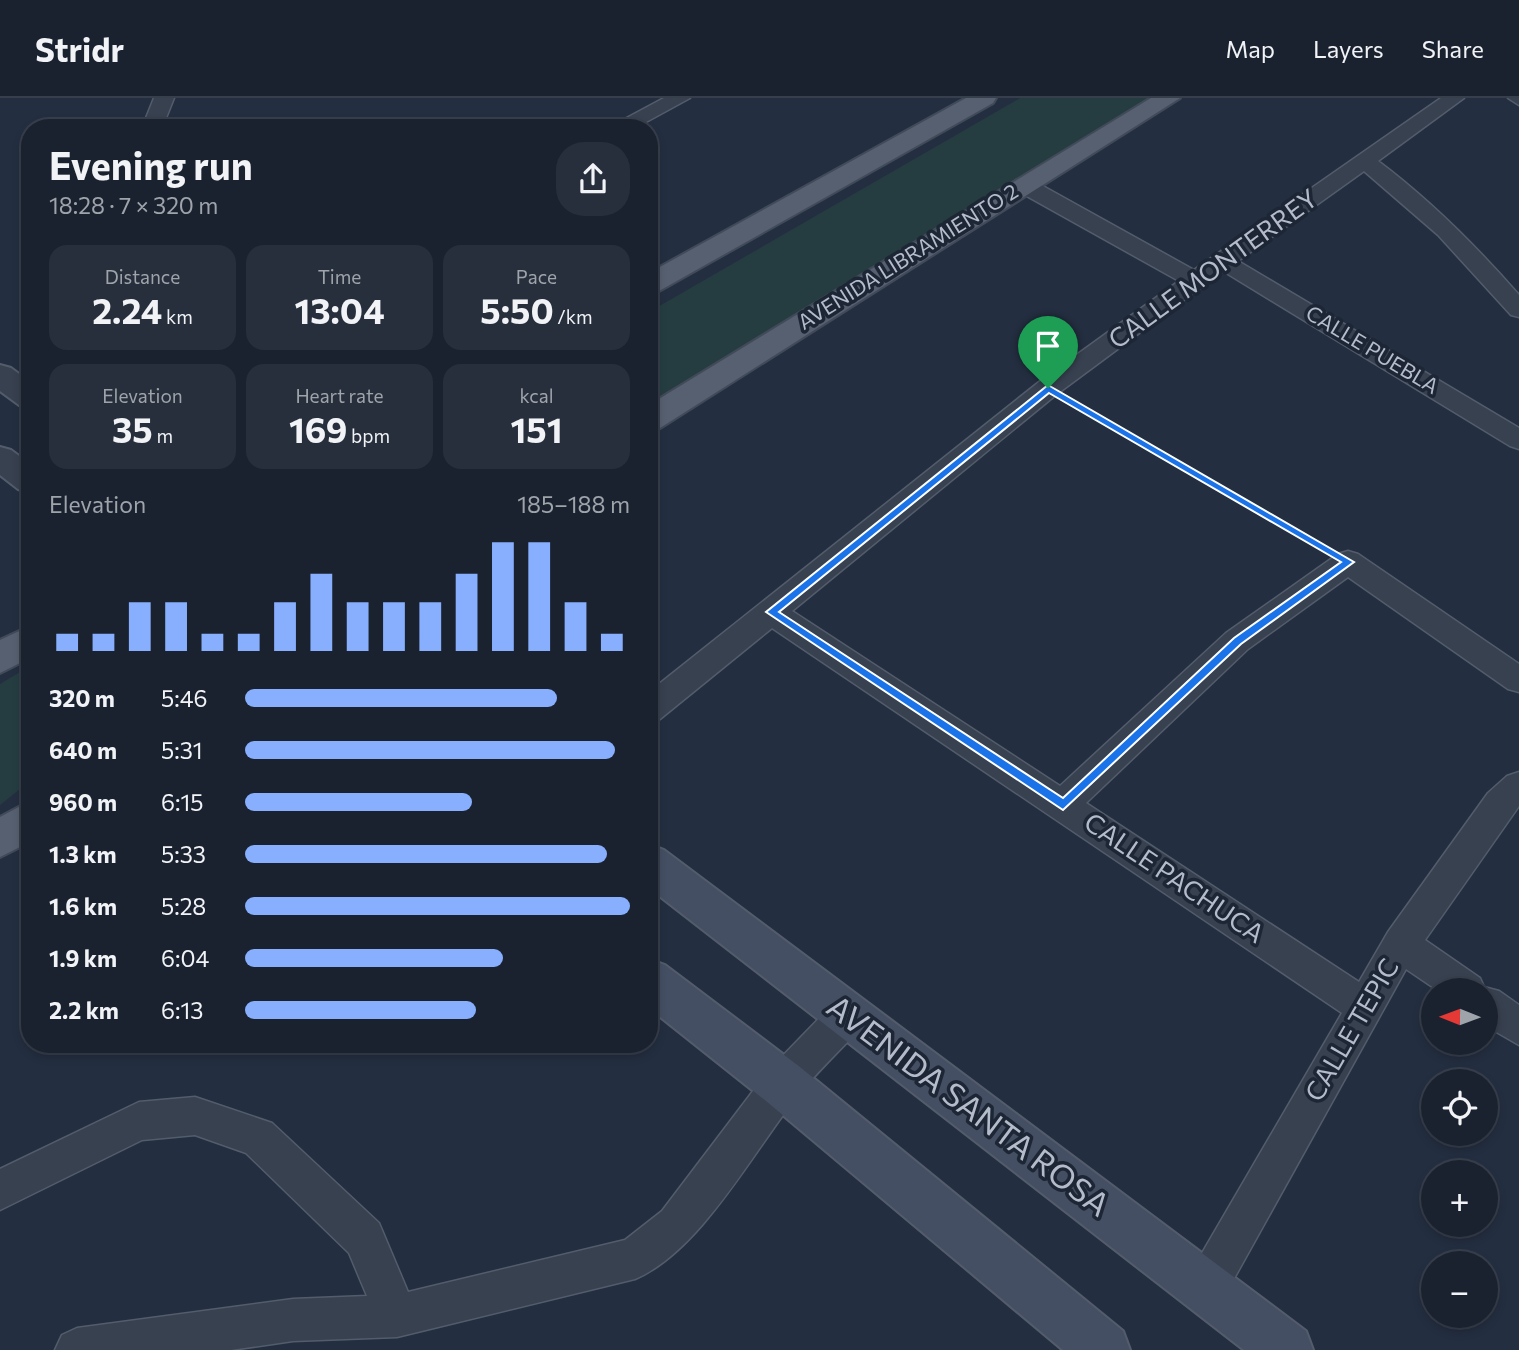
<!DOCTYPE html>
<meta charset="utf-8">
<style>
:root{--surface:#1a2230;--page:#272f3c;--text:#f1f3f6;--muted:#9fa4ab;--line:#383f4c;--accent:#87affd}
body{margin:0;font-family:Commissioner,sans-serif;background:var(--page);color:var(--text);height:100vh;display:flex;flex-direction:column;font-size:26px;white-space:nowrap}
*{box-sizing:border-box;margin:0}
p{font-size:23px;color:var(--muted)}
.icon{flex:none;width:38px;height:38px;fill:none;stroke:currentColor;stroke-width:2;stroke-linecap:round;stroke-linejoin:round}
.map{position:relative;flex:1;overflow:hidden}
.drawer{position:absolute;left:21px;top:21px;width:637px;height:934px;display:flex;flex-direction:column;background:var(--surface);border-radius:28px;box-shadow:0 4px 10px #0003,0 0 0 2px var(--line)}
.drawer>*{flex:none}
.needle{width:46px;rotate:271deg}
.buttons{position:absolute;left:1421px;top:880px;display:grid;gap:14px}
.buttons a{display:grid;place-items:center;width:77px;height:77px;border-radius:50%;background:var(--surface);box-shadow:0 4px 10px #0003,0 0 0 2px var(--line);font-size:35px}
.pin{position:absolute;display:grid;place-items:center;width:60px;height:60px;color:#fff;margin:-72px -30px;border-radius:50% 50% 50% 0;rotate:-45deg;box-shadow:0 0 7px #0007}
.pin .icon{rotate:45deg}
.round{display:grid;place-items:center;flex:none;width:74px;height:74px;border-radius:28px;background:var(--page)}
.headline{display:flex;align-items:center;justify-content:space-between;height:119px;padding:0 28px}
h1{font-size:38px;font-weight:700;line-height:52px}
.stats{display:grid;grid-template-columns:repeat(3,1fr);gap:10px;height:119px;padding:7px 28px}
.stats div{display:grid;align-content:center;border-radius:18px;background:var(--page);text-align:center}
.stats b{font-size:35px;font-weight:700}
.stats small{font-size:19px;font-weight:400}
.stats p{font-size:19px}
.chart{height:196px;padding:14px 28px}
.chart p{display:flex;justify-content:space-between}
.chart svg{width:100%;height:126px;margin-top:7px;stroke:var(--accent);stroke-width:6}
ul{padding:0 28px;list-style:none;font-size:23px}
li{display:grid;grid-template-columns:112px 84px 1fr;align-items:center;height:52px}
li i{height:18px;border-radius:9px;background:var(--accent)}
header{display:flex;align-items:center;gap:42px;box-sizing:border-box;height:98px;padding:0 35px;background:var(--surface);border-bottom:2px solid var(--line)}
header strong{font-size:33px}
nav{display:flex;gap:38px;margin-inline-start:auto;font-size:24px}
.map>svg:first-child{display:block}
.green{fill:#253d41}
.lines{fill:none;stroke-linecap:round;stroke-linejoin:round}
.minor-casing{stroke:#535c6b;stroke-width:3}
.tertiary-casing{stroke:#535c6b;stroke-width:4}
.secondary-casing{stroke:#535c6b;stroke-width:4}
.primary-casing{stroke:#414a59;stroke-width:4}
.path-far1{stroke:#445a5e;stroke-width:3.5;stroke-dasharray:3.5 3.5;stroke-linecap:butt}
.path{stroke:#445a5e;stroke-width:4.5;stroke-dasharray:5 5;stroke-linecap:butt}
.minor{fill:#384150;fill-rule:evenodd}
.tertiary{fill:#384150;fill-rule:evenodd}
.secondary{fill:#454f63;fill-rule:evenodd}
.primary{fill:#566070;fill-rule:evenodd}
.route{fill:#1a73e8;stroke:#fff;stroke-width:2;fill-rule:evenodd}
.labels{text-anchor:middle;stroke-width:7;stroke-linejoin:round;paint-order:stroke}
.far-street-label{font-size:21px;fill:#b4bccb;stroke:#1d2635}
.street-label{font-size:26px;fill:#b4bccb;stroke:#1d2635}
.near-street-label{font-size:32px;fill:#b4bccb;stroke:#1d2635}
</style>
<header>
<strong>Stridr</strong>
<nav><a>Map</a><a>Layers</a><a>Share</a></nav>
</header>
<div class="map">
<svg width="1519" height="1252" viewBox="0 0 1519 1252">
<rect width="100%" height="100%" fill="#232e40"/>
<g class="green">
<path d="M 1020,0 L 1154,0 L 649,308 L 649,214 Z"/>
<path d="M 30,568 L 30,683 L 0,707 L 0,586 Z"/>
</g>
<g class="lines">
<g class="minor-casing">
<g id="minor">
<path d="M 154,0 L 174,0 L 162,30 L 142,30 Z"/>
<path d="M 664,0 L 690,0 L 635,30 L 608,30 Z"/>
<path d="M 1441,0 L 1464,0 L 1378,63 C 1430,102 1476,148 1519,197 L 1519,219 L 1511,217 L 1438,137 L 1364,73 L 1238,163 L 1519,330 L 1519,351 L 1510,348 L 1223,173 L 1057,296 L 792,513 L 1060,688 L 1226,535 L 1338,456 L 1348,453 L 1358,456 L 1519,566 L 1519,594 L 1508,591 L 1348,479 L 1248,551 L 1086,705 L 1359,884 L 1388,834 L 1488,695 L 1507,678 L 1519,674 L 1519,708 L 1425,842 L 1480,880 L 1484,889 L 1499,893 L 1519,907 L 1519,947 L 1486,928 L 1486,892 L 1437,892 L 1406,871 L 1221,1204 L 1206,1210 L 1191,1204 L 1185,1189 L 1191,1174 L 1342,915 L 772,530 L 660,621 L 649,625 L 649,594 L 1039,284 L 1179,183 L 1016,92 L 1013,87 L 1016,82 L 1032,82 L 1194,172 Z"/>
<path d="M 1508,0 L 1519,0 L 1519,7 Z"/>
<path d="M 848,899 L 861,904 L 866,917 L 861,930 C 839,953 815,976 795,1001 C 752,1056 699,1154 635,1181 L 397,1239 L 293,1243 L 231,1252 L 55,1252 L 62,1237 L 77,1230 L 293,1201 L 367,1198 L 349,1155 L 246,1055 L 195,1037 L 142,1042 L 0,1112 L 0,1071 L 139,1004 L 195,999 L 272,1025 L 379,1125 L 408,1194 L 625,1142 L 662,1113 L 769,972 L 835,904 Z"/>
</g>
</g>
<g class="tertiary-casing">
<g id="tertiary">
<path d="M 0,267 L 11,270 L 30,284 L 30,310 L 19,307 L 0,293 Z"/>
<path d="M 0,349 L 11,352 L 30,366 L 30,395 L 18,391 L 0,377 Z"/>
</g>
</g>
<g class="secondary-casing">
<g id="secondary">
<path d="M 649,746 L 664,752 L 1306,1233 L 1313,1252 L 1244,1252 L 649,790 Z"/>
<path d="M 649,861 L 665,867 L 800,969 L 1123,1233 L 1130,1252 L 1063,1252 L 766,1003 L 649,910 Z"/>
</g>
</g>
<g class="primary-casing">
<g id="primary">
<path d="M 966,0 L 996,0 L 993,5 L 659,193 L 649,196 L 649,175 Z"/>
<path d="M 1151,0 L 1180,0 L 660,330 L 649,333 L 649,307 Z"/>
<path d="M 30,528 L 30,560 L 0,575 L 0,542 Z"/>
<path d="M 30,703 L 30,744 L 0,759 L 0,719 Z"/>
</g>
</g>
<path class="path-far1" d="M 1073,305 L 1091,316"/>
<path class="path" d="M 1088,314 L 1320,448"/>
<use href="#minor" class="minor"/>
<use href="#tertiary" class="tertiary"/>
<use href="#secondary" class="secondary"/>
<use href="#primary" class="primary"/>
</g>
<path class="route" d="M 1048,287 L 1354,464 L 1241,546 L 1063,712 L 766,514 ZM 1049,295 L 1341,464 L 1234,540 L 1063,700 L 779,514 Z"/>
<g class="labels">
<g class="far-street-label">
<text transform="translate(908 159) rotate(-32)" y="7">AVENIDA LIBRAMIENTO 2</text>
<text transform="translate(1372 252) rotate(31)" y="7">CALLE PUEBLA</text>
</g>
<g class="street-label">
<text transform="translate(1213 171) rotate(-36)" y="9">CALLE MONTERREY</text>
<text transform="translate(1174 780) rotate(34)" y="9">CALLE PACHUCA</text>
<text transform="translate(1352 932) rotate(-60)" y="9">CALLE TEPIC</text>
</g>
<g class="near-street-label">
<text transform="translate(968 1008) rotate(37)" y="11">AVENIDA SANTA ROSA</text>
</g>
</g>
</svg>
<div class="buttons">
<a><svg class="needle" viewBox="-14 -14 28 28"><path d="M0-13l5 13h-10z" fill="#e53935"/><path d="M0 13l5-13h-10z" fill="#9fa4ab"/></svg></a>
<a><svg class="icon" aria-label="locate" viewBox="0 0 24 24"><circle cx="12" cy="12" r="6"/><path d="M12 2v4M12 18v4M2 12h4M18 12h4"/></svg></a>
<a>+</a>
<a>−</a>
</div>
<div class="pin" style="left:1048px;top:290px;background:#1e9e55"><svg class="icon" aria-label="arrive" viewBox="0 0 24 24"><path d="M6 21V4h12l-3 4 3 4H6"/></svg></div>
<section class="drawer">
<div class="headline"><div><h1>Evening run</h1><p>18:28 · 7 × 320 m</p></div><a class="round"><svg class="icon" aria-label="share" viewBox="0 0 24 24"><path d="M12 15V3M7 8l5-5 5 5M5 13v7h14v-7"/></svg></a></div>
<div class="stats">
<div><p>Distance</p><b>2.24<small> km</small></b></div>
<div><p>Time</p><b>13:04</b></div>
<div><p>Pace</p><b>5:50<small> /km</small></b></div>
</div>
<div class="stats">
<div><p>Elevation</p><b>35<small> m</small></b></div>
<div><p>Heart rate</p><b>169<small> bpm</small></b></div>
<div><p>kcal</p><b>151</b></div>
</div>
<div class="chart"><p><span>Elevation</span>185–188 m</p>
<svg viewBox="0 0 160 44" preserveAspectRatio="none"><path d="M5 44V38M15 44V38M25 44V27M35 44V27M45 44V38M55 44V38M65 44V27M75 44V17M85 44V27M95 44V27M105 44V27M115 44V17M125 44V6M135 44V6M145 44V27M155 44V38"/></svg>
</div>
<ul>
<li><b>320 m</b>5:46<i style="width:81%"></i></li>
<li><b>640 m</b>5:31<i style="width:96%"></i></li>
<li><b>960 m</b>6:15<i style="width:59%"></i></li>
<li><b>1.3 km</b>5:33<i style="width:94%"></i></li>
<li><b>1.6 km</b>5:28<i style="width:100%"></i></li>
<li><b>1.9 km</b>6:04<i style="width:67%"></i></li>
<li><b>2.2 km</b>6:13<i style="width:60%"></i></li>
</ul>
</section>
</div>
